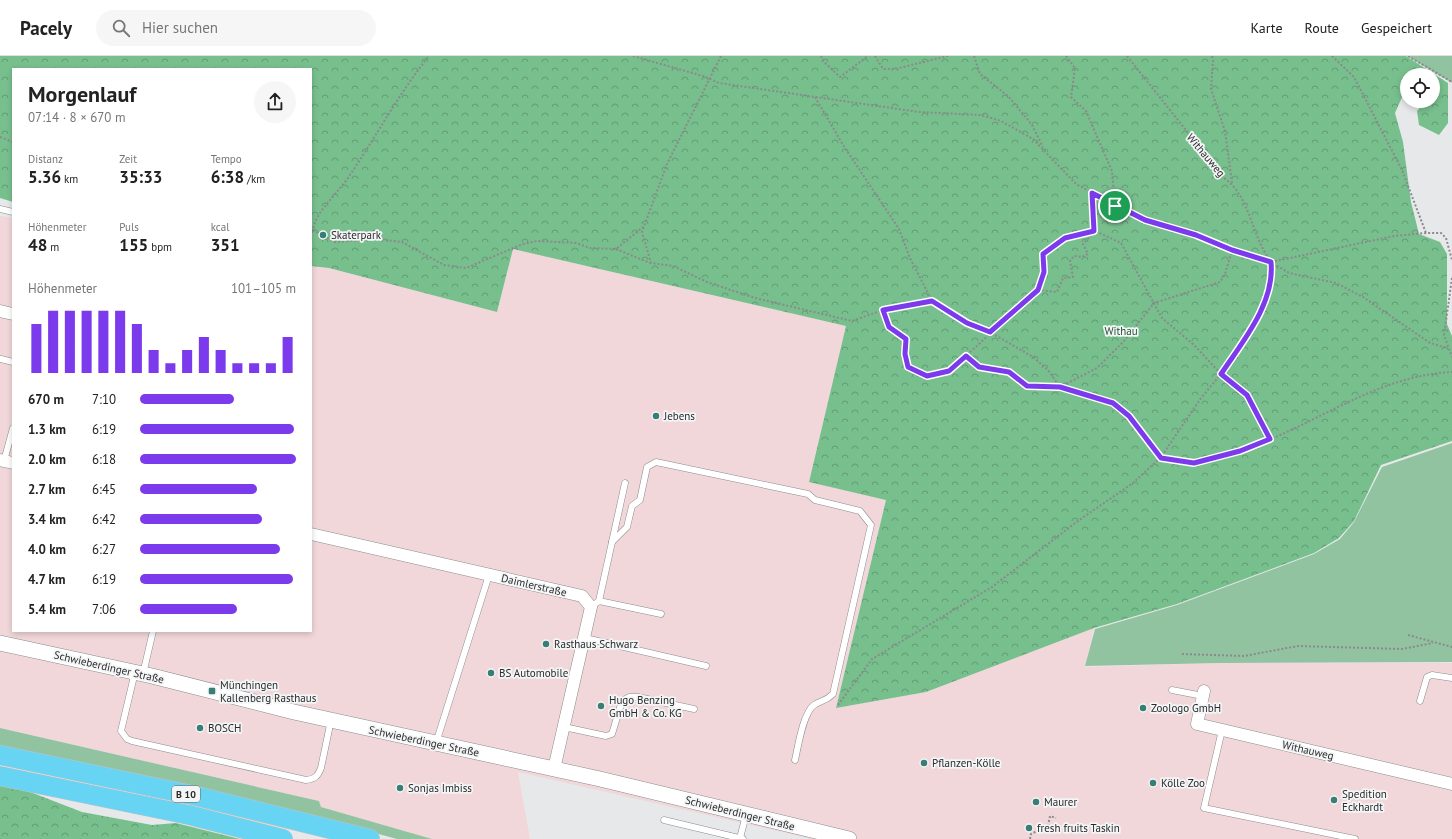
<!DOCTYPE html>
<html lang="de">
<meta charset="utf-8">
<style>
:root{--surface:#fff;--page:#f6f6f6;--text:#222;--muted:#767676;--line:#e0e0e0;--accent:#7c3aed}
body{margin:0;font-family:"PT Sans",sans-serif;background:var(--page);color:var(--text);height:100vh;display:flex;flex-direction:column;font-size:15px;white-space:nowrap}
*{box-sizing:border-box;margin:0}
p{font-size:13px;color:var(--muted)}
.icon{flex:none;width:22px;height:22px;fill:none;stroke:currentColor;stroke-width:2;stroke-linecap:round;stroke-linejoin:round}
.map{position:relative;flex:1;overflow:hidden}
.side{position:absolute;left:12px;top:12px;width:300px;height:564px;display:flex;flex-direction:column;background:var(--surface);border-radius:0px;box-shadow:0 2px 6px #0003}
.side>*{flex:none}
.tools{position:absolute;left:1400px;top:12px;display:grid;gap:8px}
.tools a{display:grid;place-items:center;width:40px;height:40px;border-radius:50%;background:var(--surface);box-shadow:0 2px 6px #0003;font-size:20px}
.pin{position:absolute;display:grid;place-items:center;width:34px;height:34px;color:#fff;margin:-17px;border:2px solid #fff;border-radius:50%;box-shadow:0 1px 4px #0007}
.round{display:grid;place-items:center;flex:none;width:42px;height:42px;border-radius:21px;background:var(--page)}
.headline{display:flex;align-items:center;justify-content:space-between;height:68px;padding:0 16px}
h1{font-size:22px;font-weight:700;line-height:30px}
.metrics{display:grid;grid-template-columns:repeat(3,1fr);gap:6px;height:68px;padding:4px 16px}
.metrics div{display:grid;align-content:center}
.metrics b{font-size:17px;font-weight:700}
.metrics small{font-size:11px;font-weight:400}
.metrics p{font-size:11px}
.chart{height:112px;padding:8px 16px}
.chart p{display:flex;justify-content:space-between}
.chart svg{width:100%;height:72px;margin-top:4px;stroke:var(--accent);stroke-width:6}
ul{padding:0 16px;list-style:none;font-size:13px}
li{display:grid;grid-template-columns:64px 48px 1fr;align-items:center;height:30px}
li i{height:10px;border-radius:5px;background:var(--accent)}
header{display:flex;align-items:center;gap:24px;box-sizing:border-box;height:56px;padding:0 20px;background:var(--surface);border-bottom:1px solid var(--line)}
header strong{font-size:19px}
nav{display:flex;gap:22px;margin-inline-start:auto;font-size:14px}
.search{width:280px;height:36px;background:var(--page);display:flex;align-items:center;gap:10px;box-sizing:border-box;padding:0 14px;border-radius:22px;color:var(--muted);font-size:15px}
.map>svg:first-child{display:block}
.industrial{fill:#f1d7da}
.green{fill:#92c3a0}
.forest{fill:url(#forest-crowns)}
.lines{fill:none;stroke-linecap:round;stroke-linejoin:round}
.service-casing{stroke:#8b8c8c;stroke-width:7}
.minor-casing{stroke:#8b8c8c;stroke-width:13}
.tertiary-casing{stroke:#8b8c8c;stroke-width:16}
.trunk-casing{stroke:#c3c3c4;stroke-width:20}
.path{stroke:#8a8a8b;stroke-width:2;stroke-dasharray:2 2;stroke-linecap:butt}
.service{stroke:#fff;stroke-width:6}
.minor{stroke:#fff;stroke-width:12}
.tertiary{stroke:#fff;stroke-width:15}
.trunk{stroke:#67d4f3;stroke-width:19}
.route-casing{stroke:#fff;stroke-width:8}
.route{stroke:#7c3aed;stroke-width:5}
.poi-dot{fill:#387e74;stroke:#f4f5f6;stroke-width:1.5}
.labels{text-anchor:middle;stroke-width:3.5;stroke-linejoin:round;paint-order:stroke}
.shield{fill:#f4f5f6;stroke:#676768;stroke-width:1}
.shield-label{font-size:10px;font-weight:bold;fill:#2a2a2b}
.street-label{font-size:11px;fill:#2a2a2b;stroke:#f4f5f6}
.poi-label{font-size:11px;fill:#2a2a2b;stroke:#f4f5f6;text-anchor:start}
.park-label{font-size:11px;fill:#1e5231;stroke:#f4f5f6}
</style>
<header>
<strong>Pacely</strong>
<div class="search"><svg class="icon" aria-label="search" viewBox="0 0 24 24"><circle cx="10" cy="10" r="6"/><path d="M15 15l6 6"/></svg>Hier suchen</div>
<nav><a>Karte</a><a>Route</a><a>Gespeichert</a></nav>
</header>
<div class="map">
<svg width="1452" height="783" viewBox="0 0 1452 783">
<defs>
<pattern id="forest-crowns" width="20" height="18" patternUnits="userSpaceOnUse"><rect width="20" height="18" fill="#78bf8e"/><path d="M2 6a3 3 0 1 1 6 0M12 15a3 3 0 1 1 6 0" fill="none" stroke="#639b74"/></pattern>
</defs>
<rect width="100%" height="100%" fill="#e7e8e9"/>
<path class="industrial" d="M 0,160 L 13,162 L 13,575 L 311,575 L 311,210 L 329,212 L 497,256 L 513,193 L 846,270 L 809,425 L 886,443 L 836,652 L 926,636 L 1094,572 L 1085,611 L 1219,607 L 1452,607 L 1452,783 L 812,783 L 518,716 L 530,783 L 432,783 L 321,751 L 319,745 L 0,672 Z"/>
<g class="green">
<path d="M 1407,0 L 1452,0 L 1452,27 Z"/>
<path d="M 1452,387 L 1452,606 L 1219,607 L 1085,610 L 1095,573 L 1177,549 L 1314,498 L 1340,483 L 1354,466 L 1382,411 Z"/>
<path d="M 0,672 L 319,745 L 321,751 L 432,783 L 397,783 L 312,760 L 0,692 Z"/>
</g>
<g class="forest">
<path d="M 0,0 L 1406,0 L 1448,27 L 1448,67 L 1439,79 L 1419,69 L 1417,55 L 1426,45 L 1433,45 L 1433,19 L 1407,19 L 1407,39 L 1403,39 L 1395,57 L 1403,86 L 1411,146 L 1419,178 L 1440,186 L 1447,198 L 1447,268 L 1452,280 L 1452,385 L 1381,409 L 1354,465 L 1339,482 L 1314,497 L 1177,548 L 1094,572 L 926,636 L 836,652 L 886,444 L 809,426 L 846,270 L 513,193 L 497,256 L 329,212 L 311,210 L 311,13 L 13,13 L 13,146 L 0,142 Z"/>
<path d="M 0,729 L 25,734 L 82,756 L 152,769 L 176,767 L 240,783 L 0,783 Z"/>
</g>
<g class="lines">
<g class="service-casing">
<g id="service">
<path d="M 0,153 L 13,156"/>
<path d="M 1,303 L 13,306"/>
<path d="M 4,405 L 13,372"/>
<path d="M 612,486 L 627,471 L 632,450 L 640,444 L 647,411 L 656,406 L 808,438 L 815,444 L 860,455 L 871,469 L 833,638 C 825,646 821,644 814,649 C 803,657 798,691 795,704"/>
<path d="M 599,545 L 661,558"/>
<path d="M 591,551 L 599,545 L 625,427"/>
<path d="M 585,582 L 706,610"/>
<path d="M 135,616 L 121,675 L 127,683 L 132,685 L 306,724 C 315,723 318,720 321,712 L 331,664"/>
<path d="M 143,618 L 153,575"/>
<path d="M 1172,634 L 1203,640"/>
<path d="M 1420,645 L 1427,621 L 1432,619 L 1452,622"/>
<path d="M 564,671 L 606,680 L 612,678 L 622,645 L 629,641 L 638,641 L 694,653"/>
<path d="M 1222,674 L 1204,752 L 1355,783"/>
<path d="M 436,687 L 489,519"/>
<path d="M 664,764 L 743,783"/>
<path d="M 740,782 L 746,759"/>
</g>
</g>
<g class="minor-casing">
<g id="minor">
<path d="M 0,255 L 13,258"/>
<path d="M 0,404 L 13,407"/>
<path d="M 311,478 L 582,540 L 591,551 L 554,713"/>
<path d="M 1204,635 L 1197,668 L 1452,728"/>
</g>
</g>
<g class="tertiary-casing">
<path id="tertiary" d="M 0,587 L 152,620 L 294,656 L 600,723 L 849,783"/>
</g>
<g class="trunk-casing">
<g id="trunk">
<path d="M 0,699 L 196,740 L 370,783"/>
<path d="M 0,720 L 189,759 L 283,783"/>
</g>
</g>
<g class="path">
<path d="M 633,0 L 703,20 L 719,27 L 919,56 L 981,59 L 1001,65 L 1033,83 L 1076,128 L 1115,149 L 1145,164 L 1196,179 L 1232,194 L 1271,206 L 1289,217 L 1336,227 L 1363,241 L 1430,287 L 1447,292"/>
<path d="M 721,0 L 667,108 L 642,176 L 651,207 L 673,210 L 707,226 L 755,242 L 852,265 L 883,254 L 932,245"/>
<path d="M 821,0 L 823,5 L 840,21 L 868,0"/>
<path d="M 875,0 L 883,13 L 895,13 L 948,0"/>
<path d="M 974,0 L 980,18 L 1009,41 L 1032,69 L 1043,91"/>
<path d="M 1066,0 L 1075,12 L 1071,41 L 1086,55 L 1112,115 L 1115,149"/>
<path d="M 1127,0 L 1224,122 C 1251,141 1251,181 1271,205"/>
<path d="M 1212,0 L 1213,4 L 1211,33 L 1225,75 L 1232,127"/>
<path d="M 1332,0 L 1354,21 L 1402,114 L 1426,177"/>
<path d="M 1408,0 L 1452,26"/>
<path d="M 815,41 L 843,89 L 899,173 L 910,202 L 932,245 L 967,267 L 990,276 L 1033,301 L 1048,314 L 1060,331 L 1113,347 L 1129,360 L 1161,401 C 1171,403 1184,407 1194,407 C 1204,406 1214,402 1224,399 C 1303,380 1368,320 1452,316"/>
<path d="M 0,81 L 13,86"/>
<path d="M 311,174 L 313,174 C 315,156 340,135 350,119 C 377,79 399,37 429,0"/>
<path d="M 313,174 L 335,186 L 379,183 L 402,186 L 444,209 L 466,212 L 523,188 L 537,185 L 576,187 L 590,192 L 616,193 L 643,171"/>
<path d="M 616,193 L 650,207"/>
<path d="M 1271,206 L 1394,180 L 1426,177 L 1441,177 L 1446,182 L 1452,204"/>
<path d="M 1452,222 L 1444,279 L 1452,301"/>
<path d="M 1038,234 L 1044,216 L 1043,198 L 1065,182 L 1095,175 L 1121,187 L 1162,262 L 1194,289 L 1221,318 L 1247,339 L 1270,383"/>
<path d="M 883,254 L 889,271 L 906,283 L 905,298 L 908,311 L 927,320 L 949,315 L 966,300 L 979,311 L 1009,316 L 1027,330 L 1060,331 L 1097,312 L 1124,285 L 1154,247 L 1220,226 L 1225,218 L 1232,194"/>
<path d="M 967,299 L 1038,234 L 1057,236 L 1063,222 L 1073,221 L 1070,205 L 1074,200 L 1082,201 L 1088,198 L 1083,188 L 1095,175 L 1092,137"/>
<path d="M 1408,579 L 1452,591"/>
<path d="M 1182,598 L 1244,600 L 1298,590 L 1402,593 L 1433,587"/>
<path d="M 838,649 L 872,603 L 992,531 L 1075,467 L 1133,427 L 1161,401 L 1201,342 L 1221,318 L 1256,263 L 1271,230 L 1273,220 L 1271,206"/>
<path d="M 1030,783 L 1031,778 L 1048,770 L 1050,760 L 1056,762"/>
</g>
<use href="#service" class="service"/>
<use href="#minor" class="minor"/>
<use href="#tertiary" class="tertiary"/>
<use href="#trunk" class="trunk"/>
</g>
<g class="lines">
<g class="route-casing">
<path id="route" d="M 1092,137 L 1145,164 L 1196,179 L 1232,194 L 1271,206 C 1275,247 1243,285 1221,318 L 1247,339 L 1270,383 L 1240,395 L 1194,407 L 1161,402 L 1129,360 L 1113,347 L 1060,331 L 1027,330 L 1009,316 L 979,311 L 966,300 L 949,315 L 927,320 L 908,311 L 905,298 L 906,283 L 889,271 L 883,254 L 932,245 L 967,267 L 990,276 L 1038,234 L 1044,216 L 1043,198 L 1065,182 L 1094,175 Z"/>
</g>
<use href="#route" class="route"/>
</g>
<g class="poi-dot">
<circle cx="323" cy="179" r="4"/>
<circle cx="656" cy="360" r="4"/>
<circle cx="546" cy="588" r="4"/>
<circle cx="491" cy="617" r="4"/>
<rect x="208" y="631" width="8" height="8" rx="2"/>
<circle cx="601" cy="650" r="4"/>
<circle cx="1143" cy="652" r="4"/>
<circle cx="200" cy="672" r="4"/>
<circle cx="924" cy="707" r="4"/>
<circle cx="1153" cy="727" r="4"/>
<circle cx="400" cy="732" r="4"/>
<circle cx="1334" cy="744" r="4"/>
<circle cx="1036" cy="746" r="4"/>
<circle cx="1029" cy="772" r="4"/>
</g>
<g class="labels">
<rect class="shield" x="172" y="730" width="28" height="16" rx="3"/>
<g class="shield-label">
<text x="186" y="742">B 10</text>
</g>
<g class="street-label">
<text transform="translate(1206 99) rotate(50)" y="4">Withauweg</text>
<text transform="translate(534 529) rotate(13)" y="4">Daimlerstraße</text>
<text transform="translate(109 611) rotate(13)" y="4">Schwieberdinger Straße</text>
<text transform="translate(424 685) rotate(12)" y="4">Schwieberdinger Straße</text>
<text transform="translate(1308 694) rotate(13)" y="4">Withauweg</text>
<text transform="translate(740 757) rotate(14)" y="4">Schwieberdinger Straße</text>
</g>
<g class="poi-label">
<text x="331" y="183">Skaterpark</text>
<text x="664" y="364">Jebens</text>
<text x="554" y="592">Rasthaus Schwarz</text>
<text x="499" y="621">BS Automobile</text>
<text x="220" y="633">Münchingen<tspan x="220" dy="13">Kallenberg Rasthaus</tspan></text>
<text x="609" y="648">Hugo Benzing<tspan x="609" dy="13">GmbH &amp; Co. KG</tspan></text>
<text x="1151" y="656">Zoologo GmbH</text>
<text x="208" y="676">BOSCH</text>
<text x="932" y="711">Pflanzen-Kölle</text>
<text x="1161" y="731">Kölle Zoo</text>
<text x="408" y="736">Sonjas Imbiss</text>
<text x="1342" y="742">Spedition<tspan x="1342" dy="13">Eckhardt</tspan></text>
<text x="1044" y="750">Maurer</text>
<text x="1037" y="776">fresh fruits Taskin</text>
</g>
<g class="park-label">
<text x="1121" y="279">Withau</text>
</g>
</g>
</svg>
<div class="tools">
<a><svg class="icon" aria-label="locate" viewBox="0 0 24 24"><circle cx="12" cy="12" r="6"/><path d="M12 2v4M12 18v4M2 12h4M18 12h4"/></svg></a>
</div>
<div class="pin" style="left:1115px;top:150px;background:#1e9e55"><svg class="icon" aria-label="arrive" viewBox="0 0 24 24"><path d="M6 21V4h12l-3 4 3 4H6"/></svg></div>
<section class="side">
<div class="headline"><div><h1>Morgenlauf</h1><p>07:14 · 8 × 670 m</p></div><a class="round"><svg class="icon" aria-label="share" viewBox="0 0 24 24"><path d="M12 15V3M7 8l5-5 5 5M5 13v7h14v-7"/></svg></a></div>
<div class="metrics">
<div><p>Distanz</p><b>5.36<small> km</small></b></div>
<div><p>Zeit</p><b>35:33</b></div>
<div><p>Tempo</p><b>6:38<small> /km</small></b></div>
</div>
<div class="metrics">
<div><p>Höhenmeter</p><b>48<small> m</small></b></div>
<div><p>Puls</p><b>155<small> bpm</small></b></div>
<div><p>kcal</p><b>351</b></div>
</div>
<div class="chart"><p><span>Höhenmeter</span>101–105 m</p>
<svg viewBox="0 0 160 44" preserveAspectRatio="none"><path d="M5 44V14M15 44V6M25 44V6M35 44V6M45 44V6M55 44V6M65 44V14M75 44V30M85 44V38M95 44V30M105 44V22M115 44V30M125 44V38M135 44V38M145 44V38M155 44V22"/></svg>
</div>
<ul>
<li><b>670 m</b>7:10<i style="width:60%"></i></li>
<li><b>1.3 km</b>6:19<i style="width:99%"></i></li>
<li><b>2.0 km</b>6:18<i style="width:100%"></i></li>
<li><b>2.7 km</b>6:45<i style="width:75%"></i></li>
<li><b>3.4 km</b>6:42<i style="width:78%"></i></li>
<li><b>4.0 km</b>6:27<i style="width:90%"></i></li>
<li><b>4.7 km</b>6:19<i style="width:98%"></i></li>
<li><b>5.4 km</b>7:06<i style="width:62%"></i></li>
</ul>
</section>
</div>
